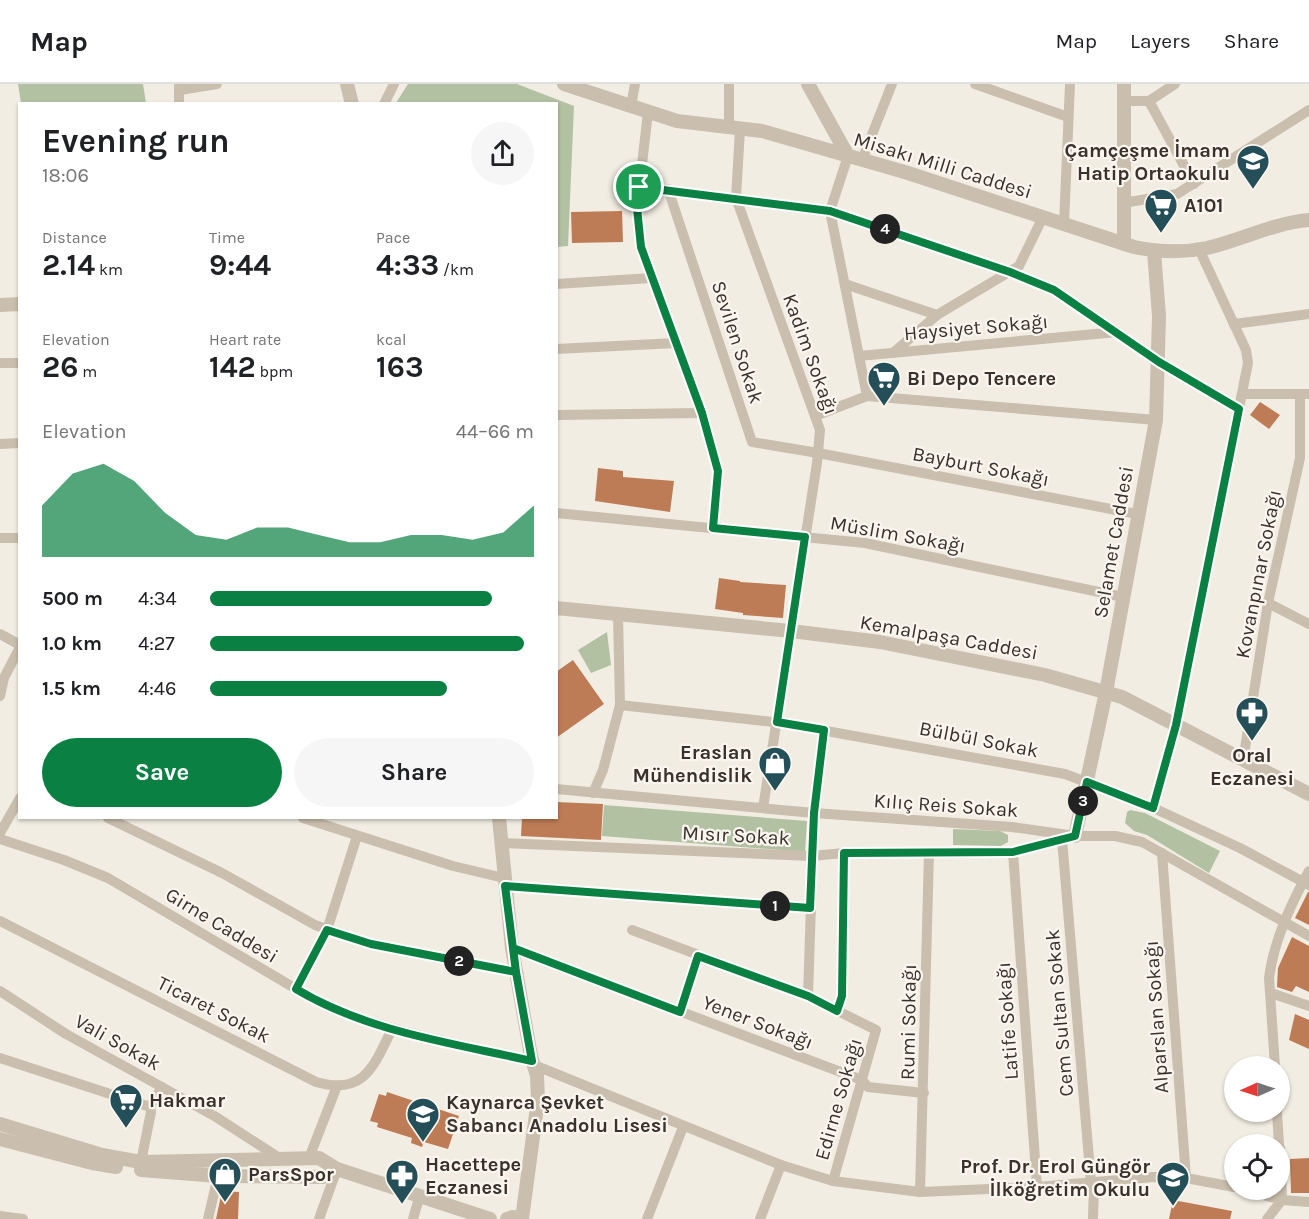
<!DOCTYPE html>
<meta charset="utf-8">
<style>
:root{--surface:#fff;--page:#f6f6f6;--text:#202124;--muted:#757577;--line:#e0e0e0;--accent:#0b8043}
body{margin:0;font-family:Karla,sans-serif;background:var(--page);color:var(--text);height:100vh;display:flex;flex-direction:column;font-size:22px;white-space:nowrap}
*{box-sizing:border-box;margin:0}
p{font-size:20px;color:var(--muted)}
.icon{flex:none;width:33px;height:33px;fill:none;stroke:currentColor;stroke-width:2;stroke-linecap:round;stroke-linejoin:round}
.map{position:relative;flex:1;overflow:hidden}
.sheet{position:absolute;left:18px;top:18px;width:540px;height:717px;display:flex;flex-direction:column;background:var(--surface);border-radius:0px;box-shadow:0 2px 4px #0004}
.sheet>*{flex:none}
.needle{width:39px;rotate:267deg}
.tools{position:absolute;left:1224px;top:972px;display:grid;gap:12px}
.tools a{display:grid;place-items:center;width:66px;height:66px;border-radius:50%;background:var(--surface);box-shadow:0 2px 4px #0004;font-size:30px}
.pin{position:absolute;display:grid;place-items:center;width:51px;height:51px;color:#fff;margin:-26px;border:3px solid #fff;border-radius:50%;box-shadow:0 2px 6px #0007}
.km{position:absolute;width:30px;height:30px;margin:-15px;border-radius:50%;background:#222;color:#fff;font-size:16px;line-height:30px;text-align:center}
.round{display:grid;place-items:center;flex:none;width:63px;height:63px;border-radius:32px;background:var(--page)}
.headline{display:flex;align-items:center;justify-content:space-between;height:102px;padding:0 24px}
h1{font-size:33px;font-weight:700;line-height:45px}
.metrics{display:grid;grid-template-columns:repeat(3,1fr);gap:9px;height:102px;padding:6px 24px}
.metrics div{display:grid;align-content:center}
.metrics b{font-size:30px;font-weight:700}
.metrics small{font-size:16px;font-weight:400}
.metrics p{font-size:16px}
.chart{height:168px;padding:12px 24px}
.chart p{display:flex;justify-content:space-between}
.chart svg{width:100%;height:108px;margin-top:6px;fill:var(--accent);opacity:.7}
.action{display:flex;gap:12px;margin-top:auto;padding:12px 24px}
.action a{flex:1;height:69px;border-radius:36px;background:var(--accent);color:#fff;font-size:24px;font-weight:700;line-height:69px;text-align:center}
.action a+a{background:var(--page);color:var(--text)}
ul{padding:0 24px;list-style:none;font-size:20px}
li{display:grid;grid-template-columns:96px 72px 1fr;align-items:center;height:45px}
li i{height:15px;border-radius:8px;background:var(--accent)}
header{display:flex;align-items:center;gap:36px;box-sizing:border-box;height:84px;padding:0 30px;background:var(--surface);border-bottom:2px solid var(--line)}
header strong{font-size:28px}
nav{display:flex;gap:33px;margin-inline-start:auto;font-size:21px}
.map>svg:first-child{display:block}
.green{fill:#b3c1a3}
.building{fill:#bd7c55}
.lines{fill:none;stroke-linecap:round;stroke-linejoin:round}
.minor{stroke:#cabfae;stroke-width:10}
.tertiary{stroke:#cabfae;stroke-width:14}
.route-casing{stroke:#fff;stroke-width:12}
.route{stroke:#0b8043;stroke-width:8}
.labels{text-anchor:middle;stroke-width:4.5;stroke-linejoin:round;paint-order:stroke}
.poi-label{font-size:20px;font-weight:bold;fill:#39322c;stroke:#faf6ef;text-anchor:start}
.street-label{font-size:20px;fill:#39322c;stroke:#faf6ef}
</style>
<header>
<strong>Map</strong>
<nav><a>Map</a><a>Layers</a><a>Share</a></nav>
</header>
<div class="map">
<svg width="1309" height="1135" viewBox="0 0 1309 1135">
<rect width="100%" height="100%" fill="#f2ede2"/>
<g class="green">
<path d="M 18,0 L 143,0 L 146,19 L 21,19 Z"/>
<path d="M 408,0 L 517,0 L 574,22 L 568,162 L 557,163 L 556,20 L 396,19 Z"/>
<path d="M 607,548 L 611,581 L 591,589 L 578,566 Z"/>
<path d="M 604,721 L 807,737 L 805,768 L 602,752 Z"/>
<path d="M 1130,726 L 1145,729 L 1220,767 L 1209,789 L 1147,751 L 1134,747 L 1125,739 L 1127,728 Z"/>
<path d="M 953,745 L 1000,747 L 1008,751 L 1008,758 L 1001,762 L 953,761 Z"/>
</g>
<g class="building">
<path d="M 622,127 L 623,158 L 572,159 L 571,128 Z"/>
<path d="M 1260,318 L 1280,331 L 1269,345 L 1250,331 Z"/>
<path d="M 598,384 L 623,387 L 623,393 L 674,397 L 670,428 L 595,417 Z"/>
<path d="M 719,494 L 740,497 L 740,498 L 786,501 L 783,534 L 743,531 L 743,529 L 715,525 Z"/>
<path d="M 573,576 L 604,620 L 556,654 L 556,588 Z"/>
<path d="M 556,718 L 603,720 L 601,756 L 521,752 L 522,734 L 556,734 Z"/>
<path d="M 1308,808 L 1309,808 L 1309,841 L 1295,834 Z"/>
<path d="M 1292,853 L 1309,862 L 1309,908 L 1296,902 L 1292,908 L 1277,903 L 1278,884 Z"/>
<path d="M 1295,930 L 1309,936 L 1309,965 L 1289,956 Z"/>
<path d="M 387,1008 L 459,1032 L 448,1065 L 424,1058 L 422,1063 L 411,1059 L 412,1054 L 377,1043 L 378,1039 L 370,1037 L 379,1010 L 386,1012 Z"/>
<path d="M 1309,1074 L 1309,1109 L 1291,1109 L 1290,1075 Z"/>
<path d="M 222,1107 L 239,1108 L 238,1135 L 216,1135 Z"/>
<path d="M 1173,1116 L 1232,1127 L 1230,1135 L 1169,1135 Z"/>
</g>
<g class="lines">
<g class="minor">
<path d="M 729,0 L 729,44"/>
<path d="M 975,0 L 1068,33"/>
<path d="M 180,6 L 217,0"/>
<path d="M 1124,17 L 1149,17 L 1175,0"/>
<path d="M 1149,17 L 1194,100"/>
<path d="M 179,20 L 179,0"/>
<path d="M 384,20 L 394,0"/>
<path d="M 631,22 L 635,0"/>
<path d="M 648,28 L 637,124 L 641,163 L 702,329 L 718,387 L 713,444"/>
<path d="M 740,45 L 736,114 L 820,346 L 817,379 L 763,724"/>
<path d="M 848,72 L 830,127 L 867,312"/>
<path d="M 862,76 L 892,0"/>
<path d="M 639,103 L 830,127 L 1010,188 L 1054,206 L 1117,248"/>
<path d="M 668,105 L 752,358 L 818,369 L 1137,430"/>
<path d="M 1123,119 L 1177,110 L 1309,26"/>
<path d="M 1064,140 L 1070,0"/>
<path d="M 556,200 L 651,194"/>
<path d="M 845,200 L 937,231 L 1019,182 L 1043,133"/>
<path d="M 1234,240 L 1309,230"/>
<path d="M 556,265 L 676,259"/>
<path d="M 893,269 L 937,231"/>
<path d="M 859,272 L 1117,248 L 1159,278 L 1239,325"/>
<path d="M 0,279 L 20,279"/>
<path d="M 1242,310 L 1309,310"/>
<path d="M 556,331 L 702,329"/>
<path d="M 815,332 L 867,312 L 1156,336"/>
<path d="M 0,360 L 20,359"/>
<path d="M 556,429 L 865,459 L 1123,513"/>
<path d="M 0,454 L 20,454"/>
<path d="M 1268,519 L 1309,540"/>
<path d="M 0,550 L 20,561"/>
<path d="M 0,612 L 4,594 L 20,563"/>
<path d="M 620,621 L 782,639 L 1065,690 L 1147,721 L 1240,764 L 1309,801"/>
<path d="M 1243,677 L 1268,519 L 1300,374 L 1300,310"/>
<path d="M 556,705 L 814,729 L 1012,743 L 1075,752 L 1115,752 L 1142,758 L 1309,852"/>
<path d="M 593,709 L 603,686 L 620,621 L 618,530"/>
<path d="M 1153,724 L 1176,641 L 1248,279 L 1246,266 L 1199,165"/>
<path d="M 108,734 L 222,789 L 315,841 L 371,860 L 516,888"/>
<path d="M 303,734 L 453,782 L 504,794"/>
<path d="M 0,749 L 20,714"/>
<path d="M 0,755 L 64,776 L 108,794 L 320,919 C 388,948 460,960 532,977"/>
<path d="M 1062,755 L 1091,1099"/>
<path d="M 502,759 L 812,772 L 844,769 L 1013,768 L 1069,754"/>
<path d="M 1013,768 L 1037,1103"/>
<path d="M 1162,769 L 1186,1094"/>
<path d="M 505,802 L 810,824"/>
<path d="M 0,837 L 316,998 C 365,1012 374,981 392,945"/>
<path d="M 632,846 L 808,912 L 876,946 L 833,1097"/>
<path d="M 512,864 L 862,996 L 868,1003 L 924,1009"/>
<path d="M 296,905 L 327,846 L 357,752"/>
<path d="M 0,907 L 66,950 L 216,1033 L 281,1075"/>
<path d="M 1271,909 L 1309,922"/>
<path d="M 808,912 L 814,729 L 824,646"/>
<path d="M 838,927 L 842,912 L 844,769"/>
<path d="M 680,928 L 698,872"/>
<path d="M 0,974 L 150,1023 L 151,1028 L 141,1078"/>
<path d="M 534,981 L 781,1081 L 833,1097 L 920,1108 L 1037,1103 L 1154,1093 L 1186,1094 L 1234,1103"/>
<path d="M 1275,982 L 1269,894 C 1274,856 1291,820 1309,787"/>
<path d="M 150,1023 L 162,1003"/>
<path d="M 1277,1028 L 1279,1060"/>
<path d="M 309,1074 L 337,1002"/>
<path d="M 1244,1106 L 1282,1116 L 1309,1118"/>
<path d="M 920,1108 L 929,768"/>
<path d="M 0,1132 L 23,1135"/>
<path d="M 208,1135 L 218,1092"/>
<path d="M 319,1135 L 337,1085"/>
<path d="M 413,1135 L 420,1111"/>
<path d="M 647,1135 L 683,1043"/>
<path d="M 760,1135 L 781,1081"/>
<path d="M 1093,1135 L 1094,1099"/>
<path d="M 1267,1135 L 1282,1116 L 1280,1064"/>
</g>
<g class="tertiary">
<path d="M 347,0 L 352,20"/>
<path d="M 564,0 L 677,37 L 762,47 L 908,89 L 1134,163 C 1158,168 1182,169 1207,164 C 1242,156 1273,139 1309,136"/>
<path d="M 808,0 L 848,72"/>
<path d="M 1124,160 L 1124,0"/>
<path d="M 0,221 L 20,220"/>
<path d="M 556,524 L 791,547 L 880,558 L 1045,591 L 1122,613 L 1309,710"/>
<path d="M 499,734 L 512,864 L 531,972 L 537,992 L 538,1015 L 522,1135"/>
<path d="M 1075,752 L 1106,608 L 1156,336 L 1159,232 L 1154,167"/>
<path d="M 0,1040 L 102,1071 L 141,1078 L 319,1074 L 337,1085 L 490,1135"/>
<path d="M 0,1055 L 92,1079 L 116,1083"/>
<path d="M 141,1086 L 218,1092 L 323,1093 L 337,1085"/>
<path d="M 507,1135 L 513,1133 L 519,1135"/>
</g>
</g>
<g class="lines">
<g class="route-casing">
<path id="route" d="M 639,103 L 637,124 L 641,163 L 702,329 L 718,387 L 713,444 L 805,453 L 777,638 L 824,646 L 814,729 L 810,824 L 505,802 L 516,888 L 532,977 C 452,959 368,948 296,905 L 327,846 L 371,860 L 516,888 L 513,864 L 680,928 L 698,872 L 808,912 L 837,927 L 842,912 L 844,769 L 1013,768 L 1075,752 L 1087,698 L 1153,724 L 1176,641 L 1239,325 L 1159,278 L 1054,206 L 1010,188 L 830,127 L 639,103"/>
</g>
<use href="#route" class="route"/>
</g>
<defs>
<g id="school-pin" transform="scale(1.725)"><path d="M0 17L-7.5 6A9.5 9.5 0 1 1 7.5 6Z" fill="#244e58" stroke="#faf6ef"/><path d="M0-5L7-2L0 1L-7-2ZM-4 1L0 2.5L4 1V4Q0 6-4 4Z" fill="#fff"/></g>
<g id="supermarket-pin" transform="scale(1.725)"><path d="M0 17L-7.5 6A9.5 9.5 0 1 1 7.5 6Z" fill="#244e58" stroke="#faf6ef"/><path d="M-6-5.5h2.5l.6 2H6L4.5 2H-2.5L-4.4-4H-6ZM-1.5 3.2a1.3 1.3 0 1 0 .1 0ZM3 3.2a1.3 1.3 0 1 0 .1 0Z" fill="#fff"/></g>
<g id="pharmacy-pin" transform="scale(1.725)"><path d="M0 17L-7.5 6A9.5 9.5 0 1 1 7.5 6Z" fill="#244e58" stroke="#faf6ef"/><path d="M-2-6h4v4h4v4h-4v4h-4v-4h-4v-4h4Z" fill="#fff"/></g>
<g id="shop-pin" transform="scale(1.725)"><path d="M0 17L-7.5 6A9.5 9.5 0 1 1 7.5 6Z" fill="#244e58" stroke="#faf6ef"/><path d="M-5-2.5h2.3a2.7 3.5 0 0 1 5.4 0H5L5.5 6h-11ZM-1.5-2.5h3a1.5 2.3 0 0 0-3 0Z" fill="#fff"/></g>
</defs>
<g fill-rule="evenodd">
<use href="#school-pin" x="1253" y="77"/>
<use href="#supermarket-pin" x="1161" y="121"/>
<use href="#supermarket-pin" x="884" y="294"/>
<use href="#pharmacy-pin" x="1252" y="629"/>
<use href="#shop-pin" x="775" y="679"/>
<use href="#supermarket-pin" x="126" y="1016"/>
<use href="#school-pin" x="423" y="1030"/>
<use href="#shop-pin" x="225" y="1090"/>
<use href="#pharmacy-pin" x="402" y="1092"/>
<use href="#school-pin" x="1173" y="1094"/>
</g>
<g class="labels">
<g class="poi-label">
<text x="1230" y="73" text-anchor="end">Çamçeşme İmam<tspan x="1230" dy="23">Hatip Ortaokulu</tspan></text>
<text x="1184" y="128">A101</text>
<text x="907" y="301">Bi Depo Tencere</text>
<text x="752" y="675" text-anchor="end">Eraslan<tspan x="752" dy="23">Mühendislik</tspan></text>
<text x="1252" y="678" text-anchor="middle">Oral<tspan x="1252" dy="23">Eczanesi</tspan></text>
<text x="149" y="1023">Hakmar</text>
<text x="446" y="1025">Kaynarca Şevket<tspan x="446" dy="23">Sabancı Anadolu Lisesi</tspan></text>
<text x="425" y="1087">Hacettepe<tspan x="425" dy="23">Eczanesi</tspan></text>
<text x="1150" y="1089" text-anchor="end">Prof. Dr. Erol Güngör<tspan x="1150" dy="23">İlköğretim Okulu</tspan></text>
<text x="248" y="1097">ParsSpor</text>
</g>
<g class="street-label">
<text transform="translate(943 81) rotate(17)" y="7">Misakı Milli Caddesi</text>
<text transform="translate(976 243) rotate(-5)" y="7">Haysiyet Sokağı</text>
<text transform="translate(738 258) rotate(72)" y="7">Sevilen Sokak</text>
<text transform="translate(811 270) rotate(70)" y="7">Kadim Sokağı</text>
<text transform="translate(981 382) rotate(11)" y="7">Bayburt Sokağı</text>
<text transform="translate(898 450) rotate(10)" y="7">Müslim Sokağı</text>
<text transform="translate(1113 458) rotate(-80)" y="7">Selamet Caddesi</text>
<text transform="translate(1258 490) rotate(-79)" y="7">Kovanpınar Sokağı</text>
<text transform="translate(949 553) rotate(10)" y="7">Kemalpaşa Caddesi</text>
<text transform="translate(979 655) rotate(11)" y="7">Bülbül Sokak</text>
<text transform="translate(946 721) rotate(4)" y="7">Kılıç Reis Sokak</text>
<text transform="translate(736 751) rotate(3)" y="7">Mısır Sokak</text>
<text transform="translate(222 841) rotate(31)" y="7">Girne Caddesi</text>
<text transform="translate(214 925) rotate(27)" y="7">Ticaret Sokak</text>
<text transform="translate(1059 929) rotate(-95)" y="7">Cem Sultan Sokak</text>
<text transform="translate(1156 933) rotate(-94)" y="7">Alparslan Sokağı</text>
<text transform="translate(1007 937) rotate(-94)" y="7">Latife Sokağı</text>
<text transform="translate(758 938) rotate(21)" y="7">Yener Sokağı</text>
<text transform="translate(908 938) rotate(-89)" y="7">Rumi Sokağı</text>
<text transform="translate(118 958) rotate(29)" y="7">Vali Sokak</text>
<text transform="translate(838 1015) rotate(-74)" y="7">Edirne Sokağı</text>
</g>
</g>
</svg>
<div class="tools">
<a><svg class="needle" viewBox="-14 -14 28 28"><path d="M0-13l5 13h-10z" fill="#e53935"/><path d="M0 13l5-13h-10z" fill="#757577"/></svg></a>
<a><svg class="icon" aria-label="locate" viewBox="0 0 24 24"><circle cx="12" cy="12" r="6"/><path d="M12 2v4M12 18v4M2 12h4M18 12h4"/></svg></a>
</div>
<div class="pin" style="left:639px;top:103px;background:#1e9e55"><svg class="icon" aria-label="arrive" viewBox="0 0 24 24"><path d="M6 21V4h12l-3 4 3 4H6"/></svg></div>
<b class="km" style="left:775px;top:822px">1</b>
<b class="km" style="left:459px;top:877px">2</b>
<b class="km" style="left:1083px;top:717px">3</b>
<b class="km" style="left:885px;top:145px">4</b>
<section class="sheet">
<div class="headline"><div><h1>Evening run</h1><p>18:06</p></div><a class="round"><svg class="icon" aria-label="share" viewBox="0 0 24 24"><path d="M12 15V3M7 8l5-5 5 5M5 13v7h14v-7"/></svg></a></div>
<div class="metrics">
<div><p>Distance</p><b>2.14<small> km</small></b></div>
<div><p>Time</p><b>9:44</b></div>
<div><p>Pace</p><b>4:33<small> /km</small></b></div>
</div>
<div class="metrics">
<div><p>Elevation</p><b>26<small> m</small></b></div>
<div><p>Heart rate</p><b>142<small> bpm</small></b></div>
<div><p>kcal</p><b>163</b></div>
</div>
<div class="chart"><p><span>Elevation</span>44–66 m</p>
<svg viewBox="0 0 160 44" preserveAspectRatio="none"><path d="M0 44V23L10 10L20 6L30 13L40 26L50 35L60 37L70 32L80 32L90 35L100 38L110 38L120 35L130 35L140 37L150 34L160 23V44z"/></svg>
</div>
<ul>
<li><b>500 m</b>4:34<i style="width:87%"></i></li>
<li><b>1.0 km</b>4:27<i style="width:97%"></i></li>
<li><b>1.5 km</b>4:46<i style="width:73%"></i></li>
</ul>
<div class="action"><a>Save</a><a>Share</a></div>
</section>
</div>
